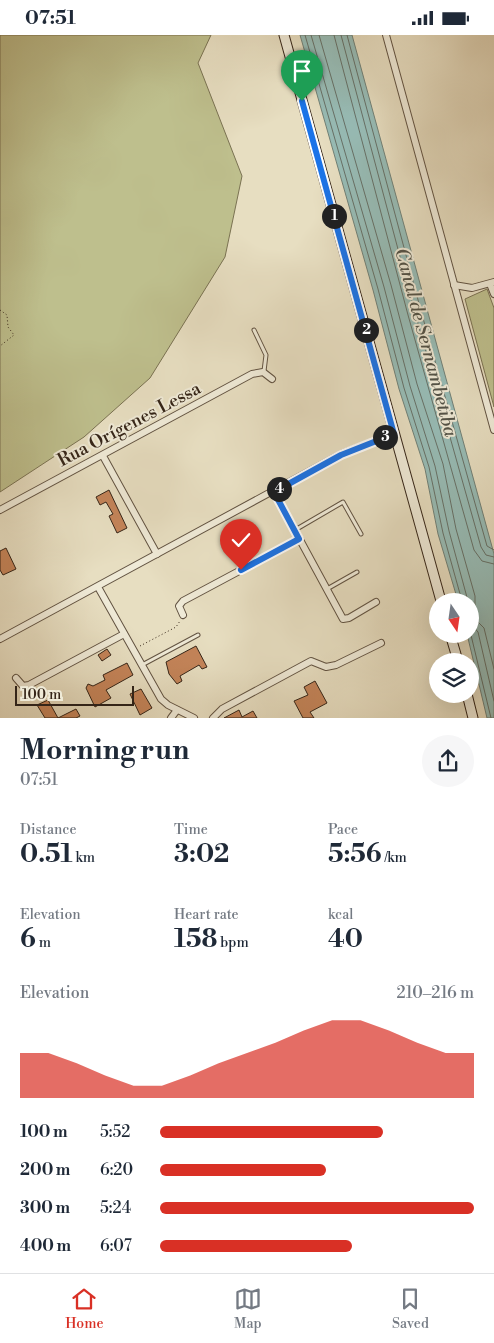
<!DOCTYPE html>
<meta charset="utf-8">
<style>
:root{--surface:#fff;--page:#f6f6f7;--text:#1f2937;--muted:#747a83;--line:#e0e1e3;--accent:#d93025}
body{margin:0;font-family:"Libre Bodoni",serif;background:var(--page);color:var(--text);height:100vh;display:flex;flex-direction:column;font-size:19px;white-space:nowrap}
*{box-sizing:border-box;margin:0}
p{font-size:16px;color:var(--muted)}
.icon{flex:none;width:28px;height:28px;fill:none;stroke:currentColor;stroke-width:2;stroke-linecap:round;stroke-linejoin:round}
.map{position:relative;height:683px;overflow:hidden}
.sheet{display:flex;flex-direction:column;background:var(--surface);flex:1}
.sheet>*{flex:none}
.needle{width:32px;rotate:167deg}
.controls{position:absolute;left:429px;top:558px;display:grid;gap:10px}
.controls a{display:grid;place-items:center;width:50px;height:50px;border-radius:50%;background:var(--surface);box-shadow:0 5px 20px #0002;font-size:25px}
.scale{position:absolute;left:15px;bottom:12px;width:119px;box-sizing:border-box;padding-left:5px;border:2px solid #352518;border-top:0;font-size:14px;line-height:18px;white-space:nowrap;color:#352518;-webkit-text-stroke:4px #efead7;paint-order:stroke}
.pin{position:absolute;display:grid;place-items:center;width:42px;height:42px;color:#fff;margin:-51px -21px;border-radius:50% 50% 50% 0;rotate:-45deg;box-shadow:0 0 5px #0007}
.pin .icon{rotate:45deg}
.km{position:absolute;width:25px;height:25px;margin:-12px;border-radius:50%;background:#222;color:#fff;font-size:14px;line-height:25px;text-align:center}
.round{display:grid;place-items:center;flex:none;width:52px;height:52px;border-radius:26px;background:var(--page)}
.head{display:flex;align-items:center;justify-content:space-between;height:85px;padding:0 20px}
h1{font-size:28px;font-weight:800;line-height:38px}
.figures{display:grid;grid-template-columns:repeat(3,1fr);gap:8px;height:85px;padding:5px 20px}
.figures div{display:grid;align-content:center}
.figures b{font-size:25px;font-weight:800}
.figures small{font-size:14px;font-weight:400}
.figures p{font-size:14px}
.chart{height:140px;padding:10px 20px}
.chart p{display:flex;justify-content:space-between}
.chart svg{width:100%;height:90px;margin-top:5px;fill:var(--accent);opacity:.7}
ul{padding:0 20px;list-style:none;font-size:16px}
li{display:grid;grid-template-columns:80px 60px 1fr;align-items:center;height:38px}
li i{height:12px;border-radius:6px;background:var(--accent)}
.status{display:flex;justify-content:space-between;align-items:center;height:35px;padding:0 25px;background:var(--surface);direction:ltr}
.status svg{height:14px;fill:currentColor}
.dock{display:flex;justify-content:space-around;align-items:center;height:70px;border-top:1px solid var(--line);background:var(--surface);font-size:14px;color:var(--muted)}
.dock a{display:grid;justify-items:center;gap:2px}
.dock .active{color:var(--accent)}
.map>svg:first-child{display:block}
.green{fill:#bebf8d;stroke:#7a7252}
.water{fill:#97bcb6;stroke:#708077}
.lines{fill:none;stroke-linecap:round;stroke-linejoin:round}
.shore{stroke:#667067;stroke-width:1}
.building{fill:#c48459;stroke:#352518}
.lane-casing{stroke:#625342;stroke-width:5}
.street-casing{stroke:#625342;stroke-width:8}
.secondary-casing{stroke:#352518;stroke-width:11}
.path{stroke:#352518;stroke-width:1;stroke-dasharray:1 2.5;stroke-linecap:butt}
.lane{stroke:#efead7;stroke-width:3}
.street{stroke:#efead7;stroke-width:6}
.secondary{stroke:#efead7;stroke-width:9}
.route-casing{stroke:#fff;stroke-width:10}
.route{stroke:#1a73e8;stroke-width:6}
.labels{text-anchor:middle;stroke-width:4;stroke-linejoin:round;paint-order:stroke}
.street-label{font-size:18px;fill:#352518;stroke:#efead7}
.water-label{font-size:19px;font-style:italic;fill:#525247;stroke:#efead7}
</style>
<div class="status"><b>07:51</b><svg viewBox="0 0 49 12"><path d="M0 12V9h3v3zM5 12V6h3v6zM10 12V3h3v9zM15 12V0h3v12zM26 1h20v11H26zM47 4h2v5h-2z"/></svg></div>
<div class="map">
<svg width="494" height="683" viewBox="0 0 494 683">
<rect width="100%" height="100%" fill="#e7dec1"/>
<filter id="stains"><feTurbulence type="fractalNoise" baseFrequency=".004" numOctaves="4"/><feColorMatrix values="0 0 0 0 .2 0 0 0 0 .09 0 0 0 0 .02 0 0 0 .5 -.17"/></filter>
<radialGradient id="worn" r=".72"><stop offset=".6" stop-color="#630" stop-opacity="0"/><stop offset="1" stop-color="#630" stop-opacity=".3"/></radialGradient>
<g class="green">
<path d="M 0,0 L 211,0 L 198,28 L 242,141 L 225,222 L 150,343 L 84,402 L 0,457 Z"/>
<path d="M 487,254 L 494,273 L 494,372 L 465,264 Z"/>
</g>
<path class="water" d="M 300,0 L 352,0 L 494,519 L 494,683 L 487,683 L 467,599 L 470,599 L 470,566 L 458,566 L 438,499 L 425,434 L 399,354 L 373,255 Z"/>
<g class="lines">
<g class="shore">
<path d="M 305,0 L 378,254 L 404,353 L 429,432 L 443,498 L 462,566"/>
<path d="M 311,0 L 384,252 L 410,351 L 435,431 L 449,496 L 468,566"/>
<path d="M 319,0 L 391,250 L 417,349 L 443,429 L 456,494 L 475,561 L 475,570 L 471,580 L 484,593 L 494,634"/>
<path d="M 334,0 L 408,280 L 474,515 L 482,526 L 494,529"/>
<path d="M 341,0 L 415,278 L 481,512 L 486,520 L 494,522"/>
<path d="M 347,0 L 421,276 L 487,511 L 494,515"/>
<path d="M 470,588 L 478,597 L 494,666"/>
<path d="M 470,596 L 491,683"/>
</g>
</g>
<g class="building">
<path d="M 109,455 L 127,493 L 117,498 L 109,481 L 113,479 L 106,467 L 100,470 L 96,462 Z"/>
<path d="M 6,513 L 16,534 L 3,540 L 0,535 L 0,516 Z"/>
<path d="M 196,611 L 207,632 L 202,634 L 199,630 L 180,641 L 182,646 L 177,649 L 169,639 L 166,627 Z"/>
<path d="M 107,614 L 111,620 L 102,626 L 98,620 Z"/>
<path d="M 127,628 L 133,640 L 106,655 L 111,663 L 95,672 L 86,653 L 88,649 L 93,651 L 105,645 L 103,640 Z"/>
<path d="M 315,646 L 327,668 L 310,677 L 314,683 L 303,683 L 294,666 L 308,660 L 304,652 Z"/>
<path d="M 141,654 L 152,673 L 140,680 L 130,659 Z"/>
<path d="M 48,665 L 58,683 L 76,674 L 80,681 L 76,683 L 45,683 L 37,670 Z"/>
<path d="M 239,675 L 242,682 L 253,676 L 257,683 L 224,683 Z"/>
</g>
<g class="lines">
<g class="lane-casing">
<g id="lane">
<path d="M 254,295 L 266,320 L 264,336"/>
<path d="M 295,495 L 343,467 L 361,499"/>
<path d="M 327,554 L 357,537"/>
<path d="M 142,630 L 198,600"/>
</g>
</g>
<g class="street-casing">
<g id="street">
<path d="M 386,0 L 494,395"/>
<path d="M 490,249 L 494,259"/>
<path d="M 454,250 L 472,253 L 494,247"/>
<path d="M 103,421 L 157,519"/>
<path d="M 274,457 L 343,584 L 349,583 L 376,567"/>
<path d="M 0,475 L 252,339 L 263,337 L 272,344"/>
<path d="M 98,552 L 161,664 L 168,670 L 194,683"/>
<path d="M 183,580 L 179,571 L 183,566 L 299,504"/>
<path d="M 0,604 L 341,419 L 395,399"/>
<path d="M 16,643 L 23,651 L 29,650 L 124,599"/>
<path d="M 171,683 L 177,675"/>
<path d="M 213,683 L 222,674 L 311,626 L 326,632 L 336,630 L 381,608"/>
</g>
</g>
<g class="secondary-casing">
<g id="secondary">
<path d="M 284,0 L 441,566"/>
<path d="M 450,599 L 458,626"/>
<path d="M 467,659 L 473,683"/>
</g>
</g>
<g class="path">
<path d="M 0,275 L 7,280 L 8,292 L 14,300 L 0,311"/>
<path d="M 436,574 L 438,580"/>
<path d="M 140,611 L 176,592 L 180,586"/>
</g>
<use href="#lane" class="lane"/>
<use href="#street" class="street"/>
<use href="#secondary" class="secondary"/>
</g>
<g class="lines">
<g class="route-casing">
<path id="route" d="M 241,535 L 299,504 L 274,457 L 341,420 L 394,399 L 302,66"/>
</g>
<use href="#route" class="route"/>
</g>
<g class="labels">
<g class="street-label">
<text transform="translate(129 389) rotate(-28)" y="6">Rua Orígenes Lessa</text>
</g>
<g class="water-label">
<text transform="translate(427 307) rotate(75)" y="7">Canal de Sernambetiba</text>
</g>
</g>
<rect width="100%" height="100%" filter="url(#stains)"/>
<rect width="100%" height="100%" fill="url(#worn)"/>
</svg>
<div class="controls">
<a><svg class="needle" viewBox="-14 -14 28 28"><path d="M0-13l5 13h-10z" fill="#e53935"/><path d="M0 13l5-13h-10z" fill="#747a83"/></svg></a>
<a><svg class="icon" aria-label="layers" viewBox="0 0 24 24"><path d="M12 4l9 5-9 5-9-5zM3 14l9 5 9-5"/></svg></a>
</div>
<div class="scale">100 m</div>
<div class="pin" style="left:302px;top:66px;background:#1e9e55"><svg class="icon" aria-label="arrive" viewBox="0 0 24 24"><path d="M6 21V4h12l-3 4 3 4H6"/></svg></div>
<div class="pin" style="left:241px;top:535px;background:#d93025"><svg class="icon" aria-label="check" viewBox="0 0 24 24"><path d="M5 12l5 5 9-10"/></svg></div>
<b class="km" style="left:334px;top:181px">1</b>
<b class="km" style="left:366px;top:295px">2</b>
<b class="km" style="left:385px;top:402px">3</b>
<b class="km" style="left:279px;top:454px">4</b>
</div>
<section class="sheet">
<div class="head"><div><h1>Morning run</h1><p>07:51</p></div><a class="round"><svg class="icon" aria-label="share" viewBox="0 0 24 24"><path d="M12 15V3M7 8l5-5 5 5M5 13v7h14v-7"/></svg></a></div>
<div class="figures">
<div><p>Distance</p><b>0.51<small> km</small></b></div>
<div><p>Time</p><b>3:02</b></div>
<div><p>Pace</p><b>5:56<small> /km</small></b></div>
</div>
<div class="figures">
<div><p>Elevation</p><b>6<small> m</small></b></div>
<div><p>Heart rate</p><b>158<small> bpm</small></b></div>
<div><p>kcal</p><b>40</b></div>
</div>
<div class="chart"><p><span>Elevation</span>210–216 m</p>
<svg viewBox="0 0 160 44" preserveAspectRatio="none"><path d="M0 44V22L10 22L20 27L30 33L40 38L50 38L60 33L70 27L80 22L90 17L100 11L110 6L120 6L130 11L140 17L150 22L160 22V44z"/></svg>
</div>
<ul>
<li><b>100 m</b>5:52<i style="width:71%"></i></li>
<li><b>200 m</b>6:20<i style="width:53%"></i></li>
<li><b>300 m</b>5:24<i style="width:100%"></i></li>
<li><b>400 m</b>6:07<i style="width:61%"></i></li>
</ul>
</section>
<nav class="dock">
<a class="active"><svg class="icon" aria-label="home" viewBox="0 0 24 24"><path d="M3 11l9-7 9 7M6 9v11h12V9"/></svg>Home</a>
<a><svg class="icon" aria-label="map" viewBox="0 0 24 24"><path d="M3 6l6-2 6 2 6-2v14l-6 2-6-2-6 2zM9 4v14M15 6v14"/></svg>Map</a>
<a><svg class="icon" aria-label="saved" viewBox="0 0 24 24"><path d="M7 4h10v16l-5-4-5 4z"/></svg>Saved</a>
</nav>
